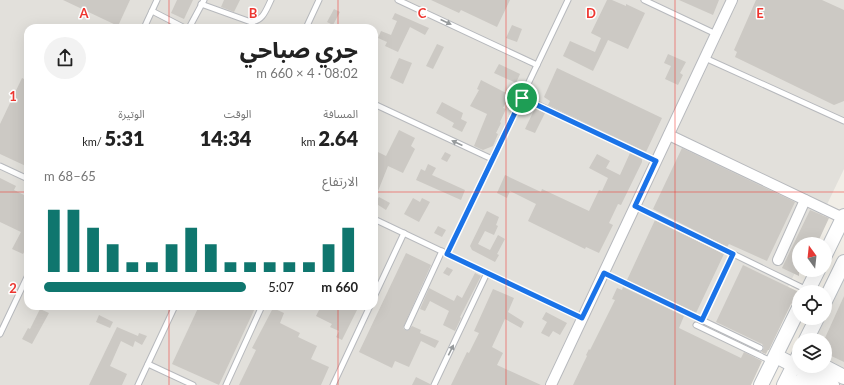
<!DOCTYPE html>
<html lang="ar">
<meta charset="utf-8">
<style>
:root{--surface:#fff;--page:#f2f2f2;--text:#222;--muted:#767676;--accent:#0f766e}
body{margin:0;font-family:Lato,"Noto Sans Arabic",sans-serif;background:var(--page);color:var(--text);direction:rtl;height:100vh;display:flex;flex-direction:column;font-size:15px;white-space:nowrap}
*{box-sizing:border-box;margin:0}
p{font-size:13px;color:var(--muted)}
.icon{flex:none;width:22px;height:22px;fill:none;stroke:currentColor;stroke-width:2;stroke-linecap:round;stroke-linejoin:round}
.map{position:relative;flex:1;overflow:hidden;direction:ltr}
.panel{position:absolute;left:24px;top:24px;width:354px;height:286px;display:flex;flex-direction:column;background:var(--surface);border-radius:12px;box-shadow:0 4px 16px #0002;direction:rtl}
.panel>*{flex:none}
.needle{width:26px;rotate:345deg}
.fabs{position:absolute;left:792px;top:237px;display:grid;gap:8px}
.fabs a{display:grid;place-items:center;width:40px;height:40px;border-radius:50%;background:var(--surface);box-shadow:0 4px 16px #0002;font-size:20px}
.pin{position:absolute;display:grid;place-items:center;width:34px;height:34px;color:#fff;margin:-17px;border:2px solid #fff;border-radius:50%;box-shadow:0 1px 4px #0007}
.round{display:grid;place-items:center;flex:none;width:42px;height:42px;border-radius:21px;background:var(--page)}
.summary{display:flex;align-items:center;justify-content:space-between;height:68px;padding:0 20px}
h1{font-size:22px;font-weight:800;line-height:30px}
.metrics{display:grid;grid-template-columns:repeat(3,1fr);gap:6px;height:68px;padding:4px 20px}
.metrics div{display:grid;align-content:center}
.metrics b{font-size:20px;font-weight:800}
.metrics small{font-size:11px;font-weight:400}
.metrics p{font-size:11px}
.chart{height:112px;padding:8px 20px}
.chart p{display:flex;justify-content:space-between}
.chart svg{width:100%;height:72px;margin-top:4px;stroke:var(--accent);stroke-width:6}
ul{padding:0 20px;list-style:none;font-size:13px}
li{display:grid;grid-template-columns:64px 48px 1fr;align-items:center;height:30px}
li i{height:10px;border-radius:5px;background:var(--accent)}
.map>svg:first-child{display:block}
.industrial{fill:#e2e0db;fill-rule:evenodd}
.building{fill:#ccc9c4}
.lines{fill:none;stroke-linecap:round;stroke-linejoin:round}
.lane-casing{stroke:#b7b9bd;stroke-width:7}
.street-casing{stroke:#b7b9bd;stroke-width:12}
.secondary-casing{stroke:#b8bcc1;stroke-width:16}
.lane{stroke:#fff;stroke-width:5}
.street{stroke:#fff;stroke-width:10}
.secondary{stroke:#fff;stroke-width:14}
.oneway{fill:#969a9c}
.route-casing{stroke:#fff;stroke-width:8}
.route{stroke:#1a73e8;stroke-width:5}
.grid{fill:none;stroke:#ee3630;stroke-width:1;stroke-opacity:0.55}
.grid-label{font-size:13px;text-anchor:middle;font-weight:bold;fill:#ee3630;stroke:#fff;stroke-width:3;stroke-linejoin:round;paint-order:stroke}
</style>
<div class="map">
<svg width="844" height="385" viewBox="0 0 844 385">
<rect width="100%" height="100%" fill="#f1eee7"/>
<g class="industrial">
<path d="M 0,0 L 844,0 L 844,169 L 808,244 L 799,244 L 799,264 L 742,385 L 0,385 ZM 28,28 L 374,28 L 374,306 L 28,306 Z"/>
<path d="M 844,260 L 844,385 L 785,385 L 799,366 L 825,366 L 825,340 L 807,340 L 817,318 L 825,318 L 825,301 Z"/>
</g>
<g class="building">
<path d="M 63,0 L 130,0 L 118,26 Z"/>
<path d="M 177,0 L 193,0 L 184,19 L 171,13 Z"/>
<path d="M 224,0 L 240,0 L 234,12 L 221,7 Z"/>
<path d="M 431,0 L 510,0 L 497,27 L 461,10 L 459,13 Z"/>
<path d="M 607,0 L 612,0 L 626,6 L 626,4 L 645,13 L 628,49 L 608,40 L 593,71 L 563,56 L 570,41 L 595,52 L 601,38 L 591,33 Z"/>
<path d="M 679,0 L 719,0 L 713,15 Z"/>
<path d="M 756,0 L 822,0 L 844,10 L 844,101 L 834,105 L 735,57 L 737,52 L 734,50 Z"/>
<path d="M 334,9 L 340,12 L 333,25 L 327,22 Z"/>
<path d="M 395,13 L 429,28 L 425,35 L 410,27 L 398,52 L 385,46 L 387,42 L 378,38 L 381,31 L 391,35 L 397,21 L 392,19 Z"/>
<path d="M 512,25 L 522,29 L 517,42 L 506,38 Z"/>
<path d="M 437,44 L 444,47 L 433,69 L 426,66 Z"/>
<path d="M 668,54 L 686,62 L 680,73 L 683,75 L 678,85 L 665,79 L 671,66 L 664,63 Z"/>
<path d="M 399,58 L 412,63 L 403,84 L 390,78 Z"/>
<path d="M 499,64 L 520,74 L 516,83 L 494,73 Z"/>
<path d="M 557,68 L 662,118 L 646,152 L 548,105 L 550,101 L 544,97 Z"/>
<path d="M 22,78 L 28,81 L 28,167 L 0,154 L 0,124 Z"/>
<path d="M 481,80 L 510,95 L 503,108 L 506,109 L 500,122 L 501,123 L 496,133 L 498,134 L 493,146 L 483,150 L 474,146 L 487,114 L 470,106 L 479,90 L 477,89 Z"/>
<path d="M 442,102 L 463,113 L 461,119 L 467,122 L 462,132 L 452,127 L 454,123 L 436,113 Z"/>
<path d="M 535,108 L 545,113 L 535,133 L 525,129 Z"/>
<path d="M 399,130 L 415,138 L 411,146 L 415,149 L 403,173 L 388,166 L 374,201 L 374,150 L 386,156 Z"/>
<path d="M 682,148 L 795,202 L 767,261 L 729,244 L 727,247 L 653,209 Z"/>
<path d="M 445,152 L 451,155 L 447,162 L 441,159 Z"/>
<path d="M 630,153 L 642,159 L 642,162 L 621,205 L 618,204 L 609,223 L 613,225 L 599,253 L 586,247 L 585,249 L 528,221 L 536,204 L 510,191 L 507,198 L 497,193 L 505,175 L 541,192 L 542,189 L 589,211 L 599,190 L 602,191 L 608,178 L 589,168 L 597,154 L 610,161 L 606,168 L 620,175 Z"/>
<path d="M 428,164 L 436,168 L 432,175 L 465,190 L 461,200 L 416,180 L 421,169 L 425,171 Z"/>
<path d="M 0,178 L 16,186 L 14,190 L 28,197 L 28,245 L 23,254 L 12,249 L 21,232 L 0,222 Z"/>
<path d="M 379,197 L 390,203 L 386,210 L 375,203 Z"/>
<path d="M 413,198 L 420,202 L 422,198 L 430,202 L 419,222 L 404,214 Z"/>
<path d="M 810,210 L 829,218 L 817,244 L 799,244 L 799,276 L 782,268 Z"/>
<path d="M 487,211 L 499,217 L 496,225 L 498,226 L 494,235 L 485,231 L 478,244 L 490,250 L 498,235 L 505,239 L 497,254 L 499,255 L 495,262 L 472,250 L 470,246 Z"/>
<path d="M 655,220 L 724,254 L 696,313 L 627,280 Z"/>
<path d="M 438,226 L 446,230 L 442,237 L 434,233 Z"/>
<path d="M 406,253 L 431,265 L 403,328 L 405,330 L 408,331 L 412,326 L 421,330 L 420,333 L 439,341 L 435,348 L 421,341 L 409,367 L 395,361 L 392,368 L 359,352 Z"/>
<path d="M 743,265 L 799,292 L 795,301 L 791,304 L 769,350 L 768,350 L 766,354 L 761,352 L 764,348 L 762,344 L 716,322 Z"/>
<path d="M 447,267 L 453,270 L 449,276 L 443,273 Z"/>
<path d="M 475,273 L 481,276 L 460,317 L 461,318 L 455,331 L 443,325 L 449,311 L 430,301 L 425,311 L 420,309 L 429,288 L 454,301 L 457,295 L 462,298 Z"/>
<path d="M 623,287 L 684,316 L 679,328 L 741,358 L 744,352 L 762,361 L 751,385 L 573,385 L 587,356 L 586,355 L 589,349 L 590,350 L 615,300 L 612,299 L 617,288 L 622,290 Z"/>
<path d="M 493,289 L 514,298 L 508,312 L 524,322 L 521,328 L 505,319 L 492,347 L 503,353 L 497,365 L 541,385 L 451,385 L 467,352 L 469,353 L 479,333 L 474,331 Z"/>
<path d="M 844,296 L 844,362 L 825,353 L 825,338 Z"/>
<path d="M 199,306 L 256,306 L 219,385 L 172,364 Z"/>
<path d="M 321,306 L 359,306 L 342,340 L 336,337 L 339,331 L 330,327 L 332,324 L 316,316 Z"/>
<path d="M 273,308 L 284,313 L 280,323 L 300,333 L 298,337 L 317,346 L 311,359 L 329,367 L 321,385 L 239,385 L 256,350 L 252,348 Z"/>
<path d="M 40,309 L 49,313 L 32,344 L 22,339 L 28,328 L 30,329 Z"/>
<path d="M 546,312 L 567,323 L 560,335 L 553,331 L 549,337 L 541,333 L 547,322 L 542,319 Z"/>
<path d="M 99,315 L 113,322 L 110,328 L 96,322 Z"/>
<path d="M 117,327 L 138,336 L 139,333 L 147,336 L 142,345 L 135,341 L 133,347 L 121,341 L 110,366 L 127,374 L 122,385 L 89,385 Z"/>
<path d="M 416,377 L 430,384 L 430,385 L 412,385 Z"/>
</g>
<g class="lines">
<g class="lane-casing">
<g id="lane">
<path d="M 398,0 L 537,65"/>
<path d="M 644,0 L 716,34"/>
<path d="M 201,4 L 251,22 C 263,21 266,10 271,0"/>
<path d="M 152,11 L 185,28"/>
<path d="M 144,28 L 157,0"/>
<path d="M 189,28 L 204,0"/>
<path d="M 306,28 L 319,0"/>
<path d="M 705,58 L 844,121"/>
<path d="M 522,97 L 656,161"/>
<path d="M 374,104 L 492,159"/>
<path d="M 0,166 L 28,179"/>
<path d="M 635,206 L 807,290"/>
<path d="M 374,219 L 582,318"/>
<path d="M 447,254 L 568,0"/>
<path d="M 604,273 L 760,348"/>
<path d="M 374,297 L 404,233"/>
<path d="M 702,320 L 733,254"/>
<path d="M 696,325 L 771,361"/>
<path d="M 407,327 L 442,251"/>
<path d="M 0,334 L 28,275"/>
<path d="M 148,364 L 193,385"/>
<path d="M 138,385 L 175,306"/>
<path d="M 226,385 L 262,306"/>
<path d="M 333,385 L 370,306"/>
<path d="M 434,385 L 487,273"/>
</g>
</g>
<g class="street-casing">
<g id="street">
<path d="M 669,135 L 843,218"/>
<path d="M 778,260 L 805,200"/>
<path d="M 551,385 L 732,0"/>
</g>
</g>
<g class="secondary-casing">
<g id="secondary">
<path d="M 825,255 L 844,216"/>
<path d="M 807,292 L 818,270"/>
<path d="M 825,301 L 844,262"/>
<path d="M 806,340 L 817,318"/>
<path d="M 776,356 L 832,385"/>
<path d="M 823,366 L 844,377"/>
<path d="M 761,385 L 799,308"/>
<path d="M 784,385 L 799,355"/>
<path d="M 792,385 L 805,379 L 816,378"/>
</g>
</g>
<use href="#lane" class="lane"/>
<use href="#street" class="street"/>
<use href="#secondary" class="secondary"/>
</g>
<defs><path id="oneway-solid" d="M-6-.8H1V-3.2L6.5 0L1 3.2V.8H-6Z"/></defs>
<g class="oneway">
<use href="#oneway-solid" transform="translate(446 22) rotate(25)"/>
<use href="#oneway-solid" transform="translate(457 143) rotate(-155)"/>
<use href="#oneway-solid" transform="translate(451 350) rotate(-64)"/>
</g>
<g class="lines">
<g class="route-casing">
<path id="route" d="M 522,98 L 656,161 L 635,206 L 733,254 L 702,320 L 604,273 L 582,318 L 447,254 Z"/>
</g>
<use href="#route" class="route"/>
</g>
<path class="grid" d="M 169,0 L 169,28M 338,0 L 338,28M 506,0 L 506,385M 675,0 L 675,385M 0,192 L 28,192M 374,192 L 844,192M 169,306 L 169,385M 338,306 L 338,385"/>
<g class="grid-label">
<text x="84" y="18">A</text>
<text x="253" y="18">B</text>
<text x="422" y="18">C</text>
<text x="591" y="18">D</text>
<text x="760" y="18">E</text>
<text x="13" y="101">1</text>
<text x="13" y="293">2</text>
</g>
</svg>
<div class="fabs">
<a><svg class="needle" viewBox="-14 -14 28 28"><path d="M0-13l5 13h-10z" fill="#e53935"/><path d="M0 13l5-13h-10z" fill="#767676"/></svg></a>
<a><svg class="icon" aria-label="locate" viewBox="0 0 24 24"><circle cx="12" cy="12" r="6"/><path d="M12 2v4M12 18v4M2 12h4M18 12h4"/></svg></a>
<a><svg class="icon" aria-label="layers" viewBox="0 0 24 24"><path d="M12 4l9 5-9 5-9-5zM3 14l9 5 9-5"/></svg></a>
</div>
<div class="pin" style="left:522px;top:98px;background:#1e9e55"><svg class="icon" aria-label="arrive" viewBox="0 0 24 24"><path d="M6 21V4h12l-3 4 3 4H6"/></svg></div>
<section class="panel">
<div class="summary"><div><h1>جري صباحي</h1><p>08:02 · 4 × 660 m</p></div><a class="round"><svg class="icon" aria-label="share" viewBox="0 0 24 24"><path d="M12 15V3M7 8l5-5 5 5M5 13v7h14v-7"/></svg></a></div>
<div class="metrics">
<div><p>المسافة</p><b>2.64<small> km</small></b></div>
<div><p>الوقت</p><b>14:34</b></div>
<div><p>الوتيرة</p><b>5:31<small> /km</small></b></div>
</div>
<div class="chart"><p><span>الارتفاع</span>65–68 m</p>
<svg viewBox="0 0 160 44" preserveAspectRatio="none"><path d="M5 44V6M15 44V6M25 44V17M35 44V27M45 44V38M55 44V38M65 44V27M75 44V17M85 44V27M95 44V38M105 44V38M115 44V38M125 44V38M135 44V38M145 44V27M155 44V17"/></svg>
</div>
<ul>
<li><b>660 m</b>5:07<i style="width:100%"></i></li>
</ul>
</section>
</div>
